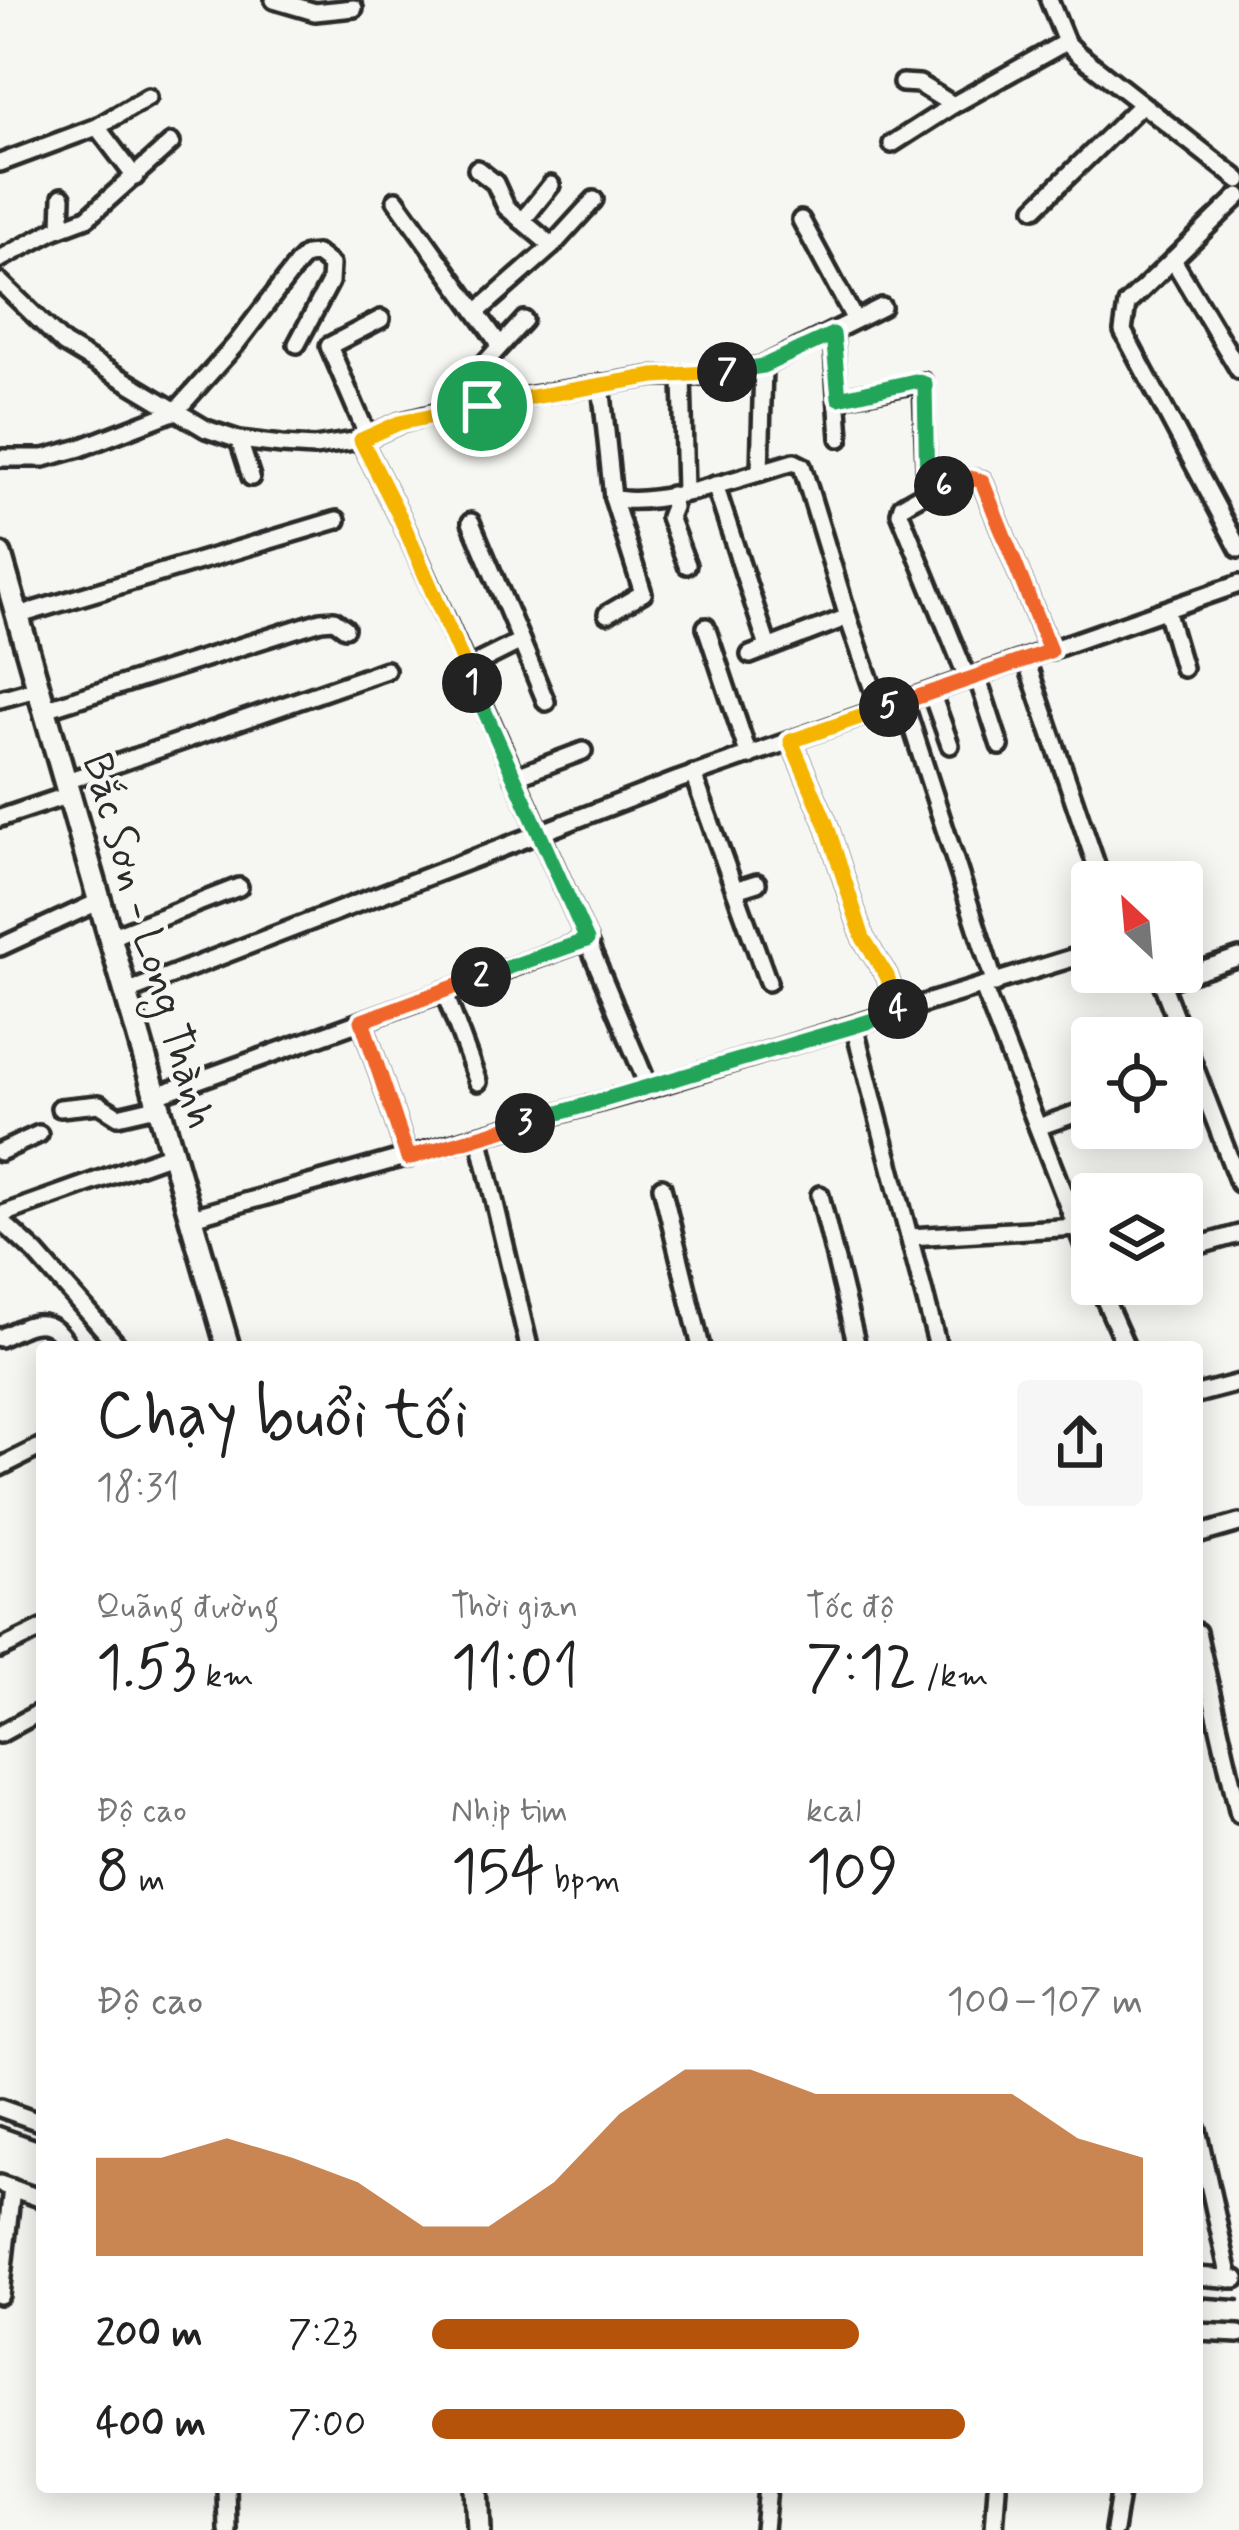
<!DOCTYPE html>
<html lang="vi">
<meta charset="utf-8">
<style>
:root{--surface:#fff;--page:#f6f6f6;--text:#222;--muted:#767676;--accent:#b45309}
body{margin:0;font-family:Mynerve,sans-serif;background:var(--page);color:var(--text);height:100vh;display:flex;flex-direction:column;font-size:45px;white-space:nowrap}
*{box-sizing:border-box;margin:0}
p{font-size:39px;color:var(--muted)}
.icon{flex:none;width:66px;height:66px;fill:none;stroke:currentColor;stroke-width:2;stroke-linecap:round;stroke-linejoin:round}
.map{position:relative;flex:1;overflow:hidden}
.details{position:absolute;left:36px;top:1341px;width:1167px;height:1152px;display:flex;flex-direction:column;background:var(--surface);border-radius:12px;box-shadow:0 6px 30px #0003}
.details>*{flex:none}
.needle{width:78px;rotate:334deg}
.controls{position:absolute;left:1071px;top:861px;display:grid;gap:24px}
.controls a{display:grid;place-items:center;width:132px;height:132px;border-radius:12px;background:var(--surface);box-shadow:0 6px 30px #0003;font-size:60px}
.pin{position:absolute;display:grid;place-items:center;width:102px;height:102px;color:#fff;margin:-51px;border:6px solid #fff;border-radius:50%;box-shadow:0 3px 12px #0007}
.km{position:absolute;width:60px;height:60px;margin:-30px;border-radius:50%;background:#222;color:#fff;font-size:33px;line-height:60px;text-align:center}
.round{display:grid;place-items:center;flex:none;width:126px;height:126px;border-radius:12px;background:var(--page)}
.summary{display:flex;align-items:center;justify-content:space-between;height:204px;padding:0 60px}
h1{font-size:66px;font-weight:600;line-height:90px}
.figures{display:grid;grid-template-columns:repeat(3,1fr);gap:18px;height:204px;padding:12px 60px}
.figures div{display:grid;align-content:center}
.figures b{font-size:60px;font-weight:600}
.figures small{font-size:33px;font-weight:400}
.figures p{font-size:33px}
.chart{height:336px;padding:24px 60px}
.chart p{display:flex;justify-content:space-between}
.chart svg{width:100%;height:216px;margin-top:12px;fill:var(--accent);opacity:.7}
ul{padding:0 60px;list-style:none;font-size:39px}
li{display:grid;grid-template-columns:192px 144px 1fr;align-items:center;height:90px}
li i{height:30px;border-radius:15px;background:var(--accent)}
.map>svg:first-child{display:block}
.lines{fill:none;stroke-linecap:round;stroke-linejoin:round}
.minor-casing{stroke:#2b2b2b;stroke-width:24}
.secondary-casing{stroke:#2b2b2b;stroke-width:30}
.minor{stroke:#f6f6f2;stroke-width:15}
.secondary{stroke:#f6f6f2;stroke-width:21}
.rail{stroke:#2b2b2b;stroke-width:4.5}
.split-1-casing{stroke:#fff;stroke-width:24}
.split-2-casing{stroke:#fff;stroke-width:24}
.split-3-casing{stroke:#fff;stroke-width:24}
.split-4-casing{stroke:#fff;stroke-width:24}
.split-5-casing{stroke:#fff;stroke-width:24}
.split-6-casing{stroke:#fff;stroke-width:24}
.split-7-casing{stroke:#fff;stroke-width:24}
.split-8-casing{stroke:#fff;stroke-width:24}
.split-1{stroke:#f5b400;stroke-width:15}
.split-2{stroke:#22a559;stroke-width:15}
.split-3{stroke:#f0652b;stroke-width:15}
.split-4{stroke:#22a559;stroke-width:15}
.split-5{stroke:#f5b400;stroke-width:15}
.split-6{stroke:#f0652b;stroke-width:15}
.split-7{stroke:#22a559;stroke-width:15}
.split-8{stroke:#f5b400;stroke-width:15}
.labels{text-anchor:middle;stroke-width:9;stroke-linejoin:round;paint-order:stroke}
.street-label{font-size:42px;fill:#2b2b2b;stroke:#f6f6f2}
</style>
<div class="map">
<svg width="1239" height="2530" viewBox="0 0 1239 2530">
<rect width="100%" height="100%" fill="#f6f6f2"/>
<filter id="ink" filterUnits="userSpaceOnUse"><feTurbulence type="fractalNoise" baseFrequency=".00833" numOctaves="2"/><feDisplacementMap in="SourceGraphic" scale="24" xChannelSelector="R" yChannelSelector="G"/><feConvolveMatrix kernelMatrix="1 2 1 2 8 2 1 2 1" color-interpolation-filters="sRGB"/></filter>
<g filter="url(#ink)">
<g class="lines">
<g class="minor-casing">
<g id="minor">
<path d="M 274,0 L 315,12 L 354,8"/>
<path d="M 1049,0 L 1066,42 L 1077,53 L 1239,180"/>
<path d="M 902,83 L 919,84 L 953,105 L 1066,42"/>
<path d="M 97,127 L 135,177"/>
<path d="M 892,144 L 953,105"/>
<path d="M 0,163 L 97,127 L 148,97"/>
<path d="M 477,169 L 495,183 L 506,207 L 552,246"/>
<path d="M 1239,196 L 1127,304 L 1123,331 L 1239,549"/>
<path d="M 396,200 L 500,345"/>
<path d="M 1035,208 L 1142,104"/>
<path d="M 801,220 L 855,320"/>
<path d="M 522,221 L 551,185"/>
<path d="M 61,227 L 62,197"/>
<path d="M 0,259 L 55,230 L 87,218 L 171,143"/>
<path d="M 1175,263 L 1239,370"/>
<path d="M 0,282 L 64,344 L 206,429 L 239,440 L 282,445 L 314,447 L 361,440"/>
<path d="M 477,312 L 552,246 L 594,200"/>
<path d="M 833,334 L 840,438"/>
<path d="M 682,376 L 685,491"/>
<path d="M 601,384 L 613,498 C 654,510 751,474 794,462 L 802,466 L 848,617 L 750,655"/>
<path d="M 839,398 L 923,382 L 927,491"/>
<path d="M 482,406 L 474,375 L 524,320"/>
<path d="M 449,410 L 458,429"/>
<path d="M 368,437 L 329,346 L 381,319"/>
<path d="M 239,440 L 251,477"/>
<path d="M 0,458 L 44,458 L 80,448 L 176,411 L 236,344 L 298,263 L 306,255 L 317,254 L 331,265 L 330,282 L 297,344"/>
<path d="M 760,472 L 763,366"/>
<path d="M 715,485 L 768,647"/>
<path d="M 671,495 L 673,507 L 669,517 L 687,565"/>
<path d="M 1166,610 L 1183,668"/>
<path d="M 607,614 L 643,593 L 613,498"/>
<path d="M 16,616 L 337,520"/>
<path d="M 848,617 L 880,710"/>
<path d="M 706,627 L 749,756"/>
<path d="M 521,641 L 546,702"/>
<path d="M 1026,660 L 1102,882"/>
<path d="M 465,669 L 521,641 L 471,522"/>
<path d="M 977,676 L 1000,746"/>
<path d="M 968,680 L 900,513 L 902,506 C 923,493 958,473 982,481 L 1050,651"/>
<path d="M 931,692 L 950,745"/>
<path d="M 0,699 L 36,689"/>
<path d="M 904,702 L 995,984"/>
<path d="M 42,710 L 321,621 L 334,620 L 345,628"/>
<path d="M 791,741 L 826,823 L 863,938 L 887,976 L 899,1012"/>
<path d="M 693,774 L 768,982"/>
<path d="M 514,777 L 583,751"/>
<path d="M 64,782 L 386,670"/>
<path d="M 0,818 L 69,795"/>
<path d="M 735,890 L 757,883"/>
<path d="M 1182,924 L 1184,923"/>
<path d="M 110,937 L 239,887"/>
<path d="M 587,940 L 649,1088"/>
<path d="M 0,947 L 98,902"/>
<path d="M 1239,957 L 1162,983 L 1239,1183"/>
<path d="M 983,987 L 1092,1267"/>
<path d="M 444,991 L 478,1082"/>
<path d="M 127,992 L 678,780 L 1239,584"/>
<path d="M 362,1021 L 408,1158"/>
<path d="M 854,1026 L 938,1347"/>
<path d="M 157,1095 L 587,940 L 401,519 L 361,440 L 399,423 L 459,408 L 654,376 L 695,376 L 763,366 L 882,307"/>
<path d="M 60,1108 L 99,1104 L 118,1116 L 161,1106"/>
<path d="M 1038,1127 L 1092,1108"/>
<path d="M 479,1136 L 529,1347"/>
<path d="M 0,1152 L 39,1134"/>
<path d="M 662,1187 L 701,1347"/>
<path d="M 820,1195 L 857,1347"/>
<path d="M 0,1215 L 174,1153"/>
<path d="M 192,1217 L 649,1088 L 1092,952"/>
<path d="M 0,1220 L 36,1253 L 119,1347"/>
<path d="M 910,1237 L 1077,1227"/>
<path d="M 1182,1250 L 1239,1234"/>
<path d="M 1098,1284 L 1126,1347"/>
<path d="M 0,1338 C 30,1323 49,1312 69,1347"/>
<path d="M 1197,1394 L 1239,1383"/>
<path d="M 0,1467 L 42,1446"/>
<path d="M 1197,1535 L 1239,1523"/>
<path d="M 1197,1632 L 1239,1814"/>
<path d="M 0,1649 L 42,1629"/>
<path d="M 0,1734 L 42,1711"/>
<path d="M 0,2108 L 42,2123"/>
<path d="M 1197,2129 L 1230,2279"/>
<path d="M 0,2184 L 42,2199"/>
<path d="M 1197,2276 L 1236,2279"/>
<path d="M 0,2295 L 12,2188"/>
<path d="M 1197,2332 L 1239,2334"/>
<path d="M 226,2487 L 227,2530"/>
<path d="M 764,2530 L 768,2487"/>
<path d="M 994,2530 L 997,2487"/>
<path d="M 1114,2530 L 1121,2487"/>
</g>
</g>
<g class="secondary-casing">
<g id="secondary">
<path d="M 0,555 L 228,1347"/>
<path d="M 477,2487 L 479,2530"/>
</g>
</g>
<use href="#minor" class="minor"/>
<use href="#secondary" class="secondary"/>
<g class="rail">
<path d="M 0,2126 L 42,2141"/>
<path d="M 1197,2297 L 1239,2300"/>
</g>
</g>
</g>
<g class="lines" filter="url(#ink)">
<g class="split-1-casing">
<path id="split-1" d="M 472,683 L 401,519 L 361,440 L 399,423 L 482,406"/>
</g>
<g class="split-2-casing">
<path id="split-2" d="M 472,683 L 587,940 L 481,977"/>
</g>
<g class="split-3-casing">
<path id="split-3" d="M 481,977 L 362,1021 L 408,1158 L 525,1123"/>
</g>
<g class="split-4-casing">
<path id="split-4" d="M 525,1123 L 854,1026 L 899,1012 L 898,1009"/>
</g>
<g class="split-5-casing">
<path id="split-5" d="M 889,707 L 791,741 L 826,823 L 863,938 L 887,976 L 898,1009"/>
</g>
<g class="split-6-casing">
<path id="split-6" d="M 889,707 L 1050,651 L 982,481 L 970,478 L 944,486"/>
</g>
<g class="split-7-casing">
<path id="split-7" d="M 727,372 L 763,366 L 833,334 L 839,398 L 915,381 L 925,384 L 927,491 L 944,486"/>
</g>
<g class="split-8-casing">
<path id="split-8" d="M 482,406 L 654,376 L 727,372"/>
</g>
<use href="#split-1" class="split-1"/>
<use href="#split-2" class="split-2"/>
<use href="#split-3" class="split-3"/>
<use href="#split-4" class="split-4"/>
<use href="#split-5" class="split-5"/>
<use href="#split-6" class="split-6"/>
<use href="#split-7" class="split-7"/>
<use href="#split-8" class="split-8"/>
</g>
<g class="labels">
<g class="street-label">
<text transform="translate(151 940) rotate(74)" y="15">Bắc Sơn - Long Thành</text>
</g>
</g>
</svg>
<div class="controls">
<a><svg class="needle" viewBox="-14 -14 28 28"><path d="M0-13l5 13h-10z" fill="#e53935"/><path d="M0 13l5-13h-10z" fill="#767676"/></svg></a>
<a><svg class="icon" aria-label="locate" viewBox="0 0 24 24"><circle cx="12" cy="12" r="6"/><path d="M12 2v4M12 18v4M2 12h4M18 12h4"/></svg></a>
<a><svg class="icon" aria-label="layers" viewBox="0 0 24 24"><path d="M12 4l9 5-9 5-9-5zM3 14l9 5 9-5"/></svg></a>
</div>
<div class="pin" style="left:482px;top:406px;background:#1e9e55"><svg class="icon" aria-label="arrive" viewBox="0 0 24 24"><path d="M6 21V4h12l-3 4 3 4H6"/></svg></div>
<b class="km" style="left:472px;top:683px">1</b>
<b class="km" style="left:481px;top:977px">2</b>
<b class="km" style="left:525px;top:1123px">3</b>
<b class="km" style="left:898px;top:1009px">4</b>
<b class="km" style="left:889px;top:707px">5</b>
<b class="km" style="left:944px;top:486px">6</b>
<b class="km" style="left:727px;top:372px">7</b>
<section class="details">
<div class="summary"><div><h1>Chạy buổi tối</h1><p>18:31</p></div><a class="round"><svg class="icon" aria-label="share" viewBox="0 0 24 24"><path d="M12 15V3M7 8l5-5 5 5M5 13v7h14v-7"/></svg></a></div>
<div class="figures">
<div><p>Quãng đường</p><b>1.53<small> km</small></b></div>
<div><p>Thời gian</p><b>11:01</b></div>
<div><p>Tốc độ</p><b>7:12<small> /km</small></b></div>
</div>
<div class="figures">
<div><p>Độ cao</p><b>8<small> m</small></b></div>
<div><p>Nhịp tim</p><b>154<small> bpm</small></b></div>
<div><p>kcal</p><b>109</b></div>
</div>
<div class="chart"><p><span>Độ cao</span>100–107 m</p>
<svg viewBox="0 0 160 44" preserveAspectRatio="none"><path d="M0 44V24L10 24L20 20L30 24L40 29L50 38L60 38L70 29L80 15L90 6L100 6L110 11L120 11L130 11L140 11L150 20L160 24V44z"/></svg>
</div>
<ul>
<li><b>200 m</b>7:23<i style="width:60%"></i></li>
<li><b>400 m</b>7:00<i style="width:75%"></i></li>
</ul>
</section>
</div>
